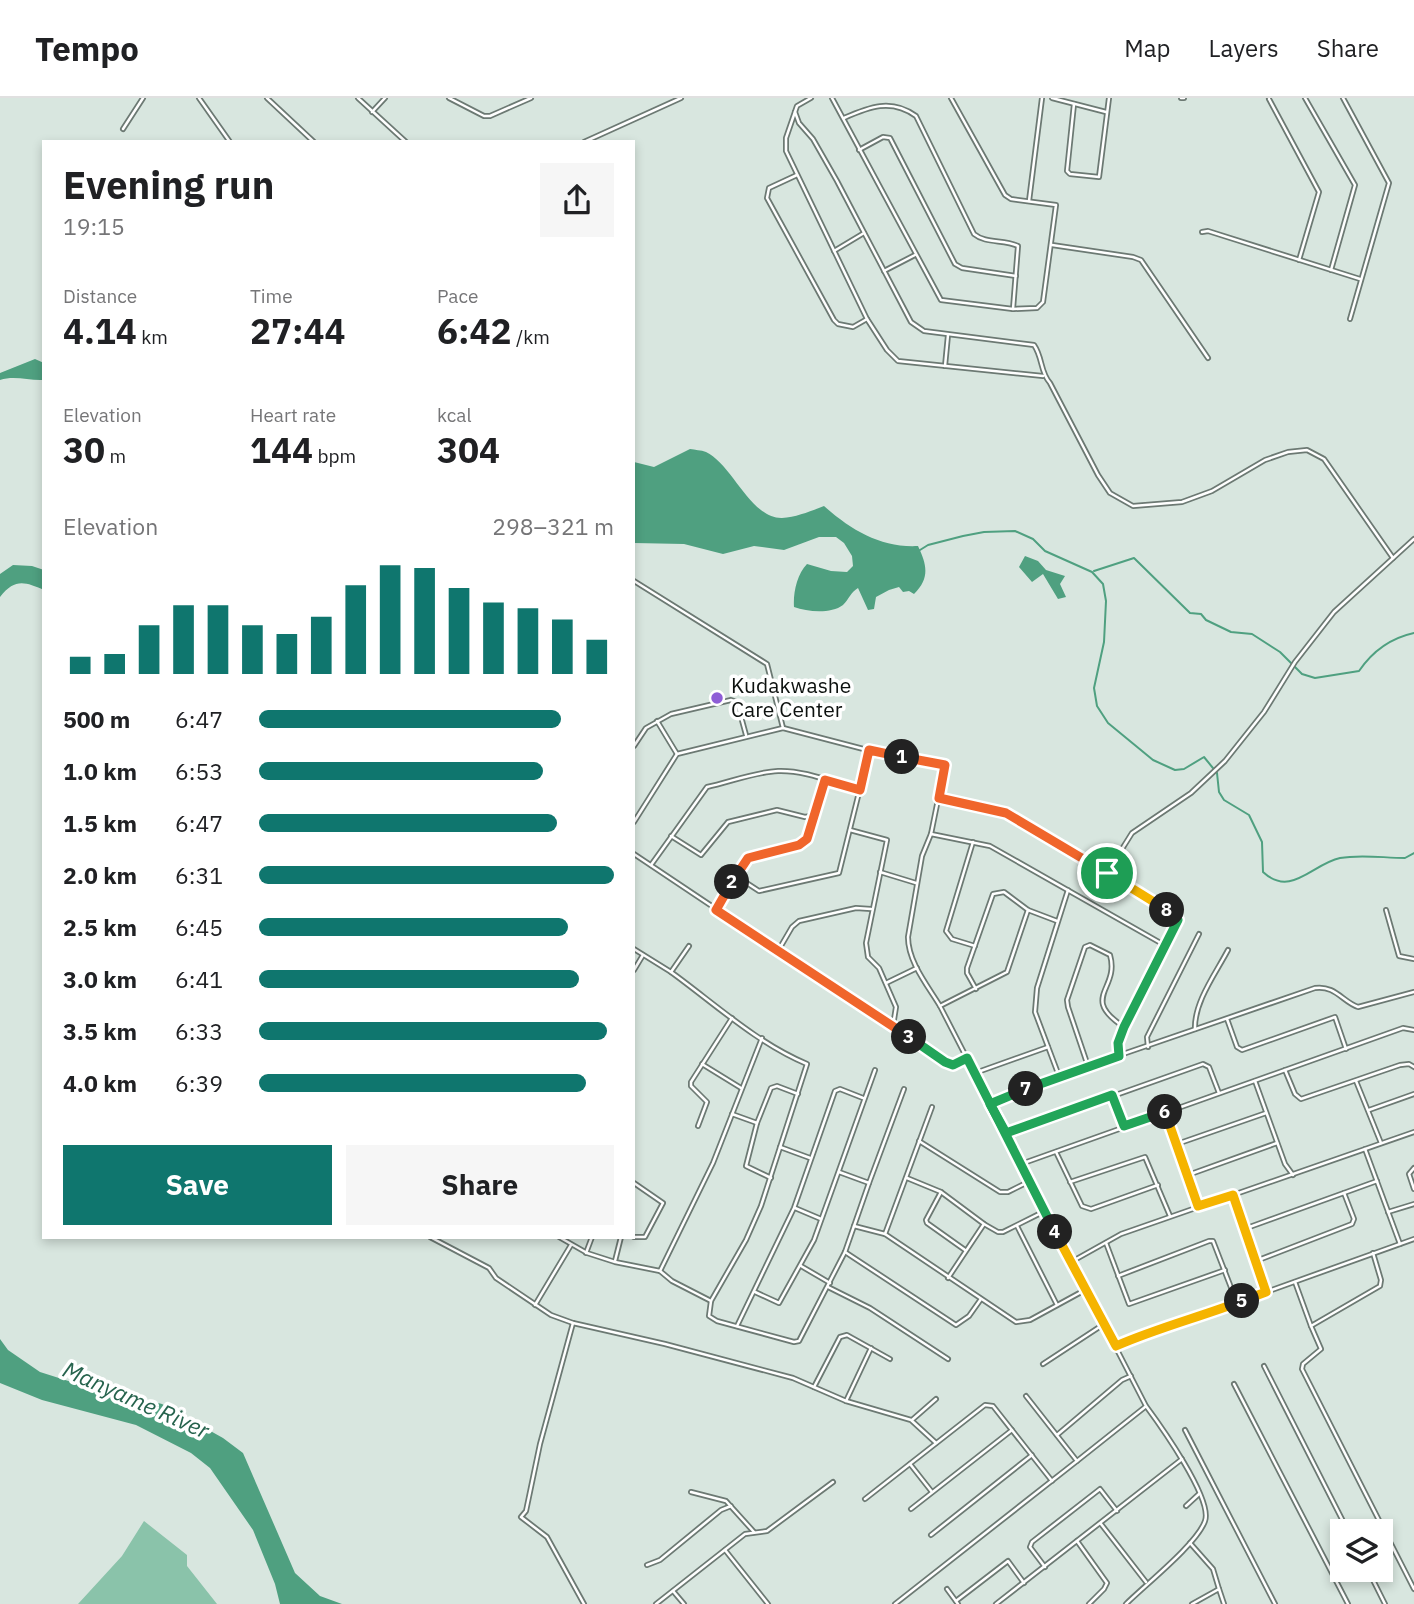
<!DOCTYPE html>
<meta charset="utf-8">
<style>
:root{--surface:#fff;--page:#f6f6f6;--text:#202124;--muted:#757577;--line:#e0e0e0;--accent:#0f766e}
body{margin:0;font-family:"IBM Plex Sans",sans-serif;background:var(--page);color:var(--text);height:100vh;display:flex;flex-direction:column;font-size:26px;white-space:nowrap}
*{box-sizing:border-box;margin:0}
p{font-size:23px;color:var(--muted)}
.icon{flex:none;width:38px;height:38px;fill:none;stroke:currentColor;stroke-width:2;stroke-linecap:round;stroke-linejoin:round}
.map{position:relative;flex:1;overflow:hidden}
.sheet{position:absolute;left:42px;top:42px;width:593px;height:1099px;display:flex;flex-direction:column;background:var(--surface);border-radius:0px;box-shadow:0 4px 10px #0003}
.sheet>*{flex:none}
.controls{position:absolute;left:1330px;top:1421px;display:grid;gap:14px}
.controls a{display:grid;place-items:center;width:63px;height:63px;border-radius:0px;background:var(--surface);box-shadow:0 4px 10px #0003;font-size:35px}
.pin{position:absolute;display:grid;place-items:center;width:60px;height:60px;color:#fff;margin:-30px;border:4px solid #fff;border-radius:50%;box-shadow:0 2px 7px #0007}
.km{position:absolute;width:35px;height:35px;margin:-18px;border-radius:50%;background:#222;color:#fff;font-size:19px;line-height:35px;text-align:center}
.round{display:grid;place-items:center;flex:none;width:74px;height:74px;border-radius:0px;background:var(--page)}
.head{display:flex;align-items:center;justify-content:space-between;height:119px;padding:0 21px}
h1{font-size:38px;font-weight:800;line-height:52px}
.figures{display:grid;grid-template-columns:repeat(3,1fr);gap:10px;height:119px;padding:7px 21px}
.figures div{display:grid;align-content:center}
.figures b{font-size:35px;font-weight:800}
.figures small{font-size:19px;font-weight:400}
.figures p{font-size:19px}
.chart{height:196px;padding:14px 21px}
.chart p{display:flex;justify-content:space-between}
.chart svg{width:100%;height:126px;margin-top:7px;stroke:var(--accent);stroke-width:6}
.cta{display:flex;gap:14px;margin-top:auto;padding:14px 21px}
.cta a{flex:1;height:80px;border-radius:0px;background:var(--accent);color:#fff;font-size:28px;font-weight:800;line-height:80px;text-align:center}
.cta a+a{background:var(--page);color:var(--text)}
ul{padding:0 21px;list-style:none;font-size:23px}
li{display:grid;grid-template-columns:112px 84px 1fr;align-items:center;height:52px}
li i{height:18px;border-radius:9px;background:var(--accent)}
header{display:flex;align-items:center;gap:42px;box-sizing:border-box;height:98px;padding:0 35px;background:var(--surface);border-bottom:2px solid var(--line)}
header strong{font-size:33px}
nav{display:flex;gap:38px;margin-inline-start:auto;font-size:24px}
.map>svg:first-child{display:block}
.green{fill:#8ac3aa}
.water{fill:#4fa080}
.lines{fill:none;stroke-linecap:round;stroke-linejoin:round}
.stream{stroke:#4fa080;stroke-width:2}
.minor-casing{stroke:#6c7973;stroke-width:6}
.minor{stroke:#fff;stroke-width:2.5}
.split-1-casing{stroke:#fff;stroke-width:14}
.split-2-casing{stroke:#fff;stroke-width:14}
.split-3-casing{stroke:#fff;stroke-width:14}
.split-4-casing{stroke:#fff;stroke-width:14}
.split-5-casing{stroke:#fff;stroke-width:14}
.split-6-casing{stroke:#fff;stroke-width:14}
.split-7-casing{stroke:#fff;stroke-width:14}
.split-8-casing{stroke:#fff;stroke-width:14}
.split-9-casing{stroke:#fff;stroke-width:14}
.split-1{stroke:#f0652b;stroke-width:9}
.split-2{stroke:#f0652b;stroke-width:9}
.split-3{stroke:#f0652b;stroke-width:9}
.split-4{stroke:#22a559;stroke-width:9}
.split-5{stroke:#f5b400;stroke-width:9}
.split-6{stroke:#f5b400;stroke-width:9}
.split-7{stroke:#22a559;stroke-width:9}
.split-8{stroke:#22a559;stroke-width:9}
.split-9{stroke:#f5b400;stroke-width:9}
.poi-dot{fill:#8e5dd6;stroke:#fff;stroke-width:2.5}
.labels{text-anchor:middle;stroke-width:7;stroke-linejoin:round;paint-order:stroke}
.poi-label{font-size:21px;fill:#0d110f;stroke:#fff;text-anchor:start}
.water-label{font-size:23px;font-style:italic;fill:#26634d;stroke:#fff}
</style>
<header>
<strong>Tempo</strong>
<nav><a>Map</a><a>Layers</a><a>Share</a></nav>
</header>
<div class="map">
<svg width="1414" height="1506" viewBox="0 0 1414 1506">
<rect width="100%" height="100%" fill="#d8e6df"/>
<path class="green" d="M 144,1423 L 187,1457 L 187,1468 L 217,1506 L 78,1506 L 122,1458 Z"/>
<g class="water">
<path d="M 35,261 L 44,265 L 44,282 C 29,283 15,277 0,282 L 0,275 Z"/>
<path d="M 690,351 C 695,352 701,352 706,354 C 732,366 751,421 782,420 C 797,419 811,413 824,408 C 851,432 881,450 918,448 C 927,467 930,480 914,496 L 909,493 L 903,494 L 899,489 L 889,492 L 876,499 L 874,511 L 868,512 L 858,490 C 851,494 849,501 843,507 C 831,516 808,514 794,509 C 793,495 797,476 807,466 L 831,473 L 847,474 L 853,468 L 852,458 L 844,445 L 836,439 L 819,439 L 784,452 L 754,448 L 723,456 L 684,446 L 634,445 L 634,364 L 654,369 Z"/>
<path d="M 1025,458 L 1038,463 L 1046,472 L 1065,478 L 1060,486 L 1066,499 L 1058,501 L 1043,476 L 1032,484 L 1019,469 Z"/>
<path d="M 13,467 L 32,468 L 44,472 L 44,492 C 25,484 15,480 0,499 L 0,476 Z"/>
<path d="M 0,1241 L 8,1252 L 40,1274 L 81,1287 L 100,1290 L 162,1306 L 223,1340 L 243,1355 L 295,1475 L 320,1498 L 342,1506 L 280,1506 L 275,1486 L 253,1432 L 210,1370 L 191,1355 L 136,1327 L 42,1302 L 0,1285 Z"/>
</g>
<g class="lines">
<g class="stream">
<path d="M 920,452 L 928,447 L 963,438 L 984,434 L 1015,433 L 1033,441 L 1045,453 L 1092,474 L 1103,486 L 1106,503 L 1104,544 L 1094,590 L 1097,608 L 1108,625 L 1153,662 L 1175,672 L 1184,671 L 1204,659 L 1217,675 L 1219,694 L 1224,702 L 1249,717 L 1262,744 L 1263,774 C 1291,800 1312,766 1340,760 C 1361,756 1384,760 1405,760 L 1414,755"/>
<path d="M 1094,473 L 1134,460 L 1190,515 L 1201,516 L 1206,522 L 1231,534 L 1252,536 L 1280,554 L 1302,576 L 1315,580 L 1359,573 C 1372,554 1391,540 1414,535"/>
</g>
<g class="minor-casing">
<g id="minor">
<path d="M 199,0 L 230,44"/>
<path d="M 267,0 L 314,44"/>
<path d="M 358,0 L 406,44"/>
<path d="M 449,0 L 484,18 L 490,18 L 531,0"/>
<path d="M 811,0 L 797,8 L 786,40 L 786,53 L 867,221 L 887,252 L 898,263 L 1043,278"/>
<path d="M 832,0 L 941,202 L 1013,211 L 1037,210 L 1043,204 L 1056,107 L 1011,101 L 1005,97 L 951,0"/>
<path d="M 1052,0 L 1106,14"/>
<path d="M 1181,0 L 1184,0"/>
<path d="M 1305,0 L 1355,87 L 1331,172"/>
<path d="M 1343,0 L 1389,85 L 1350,221"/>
<path d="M 1269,1 L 1319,94 L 1299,162"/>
<path d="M 1074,6 L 1067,73 L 1070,76 L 1099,79 L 1109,0"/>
<path d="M 372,14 L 385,0"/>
<path d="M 795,14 L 799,25 L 813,41 L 837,83 L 911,224 L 924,233 L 1034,247 C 1043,260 1040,274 1050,285 L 1098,377 L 1110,395 L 1133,408 L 1182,404 L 1212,393 L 1265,362 L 1288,354 L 1307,352 L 1324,361 L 1393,460"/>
<path d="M 844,20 C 869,9 891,0 916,18 L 974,136 C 986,146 1004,141 1018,148 L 1013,211"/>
<path d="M 123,31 L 143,0"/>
<path d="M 584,44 L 681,0"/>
<path d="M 859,52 L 883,39 L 890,40 L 955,166 L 962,170 L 1016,178"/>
<path d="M 797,77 L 769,90 L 767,100 L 834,222 L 838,226 L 853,229 L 867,221"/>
<path d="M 1029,103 L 1042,0"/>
<path d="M 1202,134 L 1208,133 L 1360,181"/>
<path d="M 1052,147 L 1133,159 L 1141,162 L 1208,260"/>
<path d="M 834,153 L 864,135"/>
<path d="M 884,173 L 915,157"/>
<path d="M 945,268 L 948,237"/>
<path d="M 634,483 L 767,566 L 783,630"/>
<path d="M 657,623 L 677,656"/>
<path d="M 634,648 L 646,630 L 671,616 L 731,602 L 737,604 L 746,637"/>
<path d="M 941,701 L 1006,715 L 1171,815 L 1178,823 L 1124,929 L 1118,945 L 1119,958"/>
<path d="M 634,724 L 677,656 L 783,630 L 875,654 L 945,667 L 931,736 L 922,758 L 908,839 C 908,864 928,888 940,908 L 1146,1308 C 1160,1327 1213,1401 1205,1423 C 1197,1446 1145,1487 1126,1506"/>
<path d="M 850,732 L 887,742 L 866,845 L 868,859 L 879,870 L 896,909 L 893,928"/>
<path d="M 931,736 L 990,748 L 1166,848"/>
<path d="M 671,738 L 701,757 L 728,724 L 777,712 L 805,719 L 815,717"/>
<path d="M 973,744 L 946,833 L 952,841 L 975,848"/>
<path d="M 634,756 L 945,964 L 953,967 L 967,959"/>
<path d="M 651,767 L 707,689 C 730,684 755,674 778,673 C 806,672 833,685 860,692"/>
<path d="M 880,774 L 916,785"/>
<path d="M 1107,775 L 1132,735 L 1191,695 L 1225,663 L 1264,614 L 1295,564 L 1334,514 L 1414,441"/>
<path d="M 736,778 L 759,793 L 839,775 L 869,654"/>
<path d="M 716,812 L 748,760 L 799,747 L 807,741 L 825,682"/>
<path d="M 1386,812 L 1399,858 L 1414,861"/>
<path d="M 634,851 L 671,874 L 689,848"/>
<path d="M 778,853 L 792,829 L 799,823 L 856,810 L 871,811"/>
<path d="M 634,872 L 643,857"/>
<path d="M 671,874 C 715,906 757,945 807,966 L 761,1108 L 746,1142 L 711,1203 L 709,1218 L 717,1223 L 794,1244 L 799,1243 L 845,1154 L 869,1085 L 839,1074"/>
<path d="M 886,885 L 917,870"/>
<path d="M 976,891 L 967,875 L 967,870 L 993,796 L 1004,794 L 1028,812 L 1057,823"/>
<path d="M 940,908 L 1007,874 L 1028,812"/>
<path d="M 1227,921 L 1237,949 L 1242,952 L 1335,919 L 1346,951"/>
<path d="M 1195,931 C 1194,904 1216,875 1228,852"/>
<path d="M 1148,949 L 1147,939 L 1199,836"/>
<path d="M 702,966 L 741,990"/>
<path d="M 1088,968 L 1068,909 L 1067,902 L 1085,849 L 1090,847 L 1110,857 C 1120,892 1079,899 1124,929"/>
<path d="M 1285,972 L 1295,996 L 1301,1001 L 1400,967 L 1409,966 L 1414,969"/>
<path d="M 975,975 L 1048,949"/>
<path d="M 1059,978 L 1035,914 L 1037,890 L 1068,792"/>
<path d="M 1255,983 L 1285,1066 L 1293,1077"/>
<path d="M 1356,983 L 1381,1045"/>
<path d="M 1112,997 L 1124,1028"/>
<path d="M 991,1005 L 1059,978 L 1315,890 C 1335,887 1343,904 1358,909 L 1414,894"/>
<path d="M 1369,1012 L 1414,996"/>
<path d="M 1166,1014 L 1198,1107"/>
<path d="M 732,1016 L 757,1025"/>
<path d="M 698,1028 L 707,1004 L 691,988 L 691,984 L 732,920"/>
<path d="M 1006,1036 L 1203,966 L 1209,969 L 1219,995"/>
<path d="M 919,1043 L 1000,1094 L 1008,1094 L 1030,1083"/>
<path d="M 1177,1046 L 1266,1015"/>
<path d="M 780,1049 L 810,1060"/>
<path d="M 1365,1051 L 1400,1146"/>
<path d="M 1056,1054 L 1082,1108 L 1091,1111 L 1158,1087"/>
<path d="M 1021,1066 L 1403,930 L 1414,932"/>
<path d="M 1414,1070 L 1409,1076 L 1414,1091"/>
<path d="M 1188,1077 L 1277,1045"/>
<path d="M 771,1080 L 746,1068 L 757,1025 L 771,990 L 777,988 L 798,996"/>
<path d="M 907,1080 L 941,1094 L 984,1126 L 948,1180"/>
<path d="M 1070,1084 L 1145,1059 L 1170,1118"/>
<path d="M 634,1085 L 663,1105 L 645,1139 L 634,1139"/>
<path d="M 869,1085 L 904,991"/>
<path d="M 941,1094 L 926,1122 L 927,1125 L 965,1152"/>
<path d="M 795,1110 L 821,1121"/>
<path d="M 1388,1114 L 1414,1106"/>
<path d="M 984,1126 L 998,1134 L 1003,1134 L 1043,1114"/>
<path d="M 854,1128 L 885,1136 L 1016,1224 L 1030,1222 L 1085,1192"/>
<path d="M 1017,1128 L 1057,1207"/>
<path d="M 1244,1131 L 1377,1083"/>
<path d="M 885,1136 L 932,1009"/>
<path d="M 430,1139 L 489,1170 L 496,1180 L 551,1217 L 573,1225 L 665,1246 L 793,1280 L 846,1303 L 911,1322 L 936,1345"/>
<path d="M 559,1139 L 587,1155 L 615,1164 L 660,1173 L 672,1183 L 711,1203"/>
<path d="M 1106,1145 L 1129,1206 L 1225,1172"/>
<path d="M 845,1154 L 956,1227 L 969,1218 L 981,1201"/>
<path d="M 586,1155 L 592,1139"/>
<path d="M 615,1163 L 621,1139"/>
<path d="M 1256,1163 L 1352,1126 L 1354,1121 L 1344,1095"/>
<path d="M 1071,1164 L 1121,1136 L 1414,1034"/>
<path d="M 801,1168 L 830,1185"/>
<path d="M 660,1173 L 713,1065 L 762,940"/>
<path d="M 1118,1178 L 1209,1143 L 1213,1143 L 1237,1205"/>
<path d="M 1295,1184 L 1311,1228 L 1380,1188 L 1381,1182 L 1373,1155"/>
<path d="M 828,1189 L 870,1210 L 948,1261"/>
<path d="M 755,1194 L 779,1205 L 814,1142 L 875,972"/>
<path d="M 1266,1194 L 1414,1141"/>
<path d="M 535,1207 L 571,1147"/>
<path d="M 573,1225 L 540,1346 L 526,1413 L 521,1419 L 547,1439 L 584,1506"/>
<path d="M 737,1228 L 794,1110 L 835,993 L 840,991 L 863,1000"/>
<path d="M 1311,1228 L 1321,1251 L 1303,1266 L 1302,1271 L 1414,1491"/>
<path d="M 1116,1248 L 1148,1234 L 1176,1227 L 1266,1194 L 1233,1097"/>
<path d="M 1043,1266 L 1104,1226"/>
<path d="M 1264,1268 L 1348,1433"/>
<path d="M 1234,1286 L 1348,1506"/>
<path d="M 814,1289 L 840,1239 L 847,1237 L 890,1261"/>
<path d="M 846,1303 L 871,1250"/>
<path d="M 912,1322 L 936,1301"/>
<path d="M 1185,1332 L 1275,1506"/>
<path d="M 1057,1337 L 1122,1282 L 1131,1278"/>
<path d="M 1077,1363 L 1145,1309"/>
<path d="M 910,1366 L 932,1394"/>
<path d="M 691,1394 L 726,1403 L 754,1434"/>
<path d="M 865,1401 L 985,1307 L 993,1308 L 1052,1383"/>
<path d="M 1186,1408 L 1199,1396"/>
<path d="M 911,1411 L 1012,1332"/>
<path d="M 1101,1426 L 1146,1484"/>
<path d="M 931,1437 L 1032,1357"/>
<path d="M 1077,1443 L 1107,1485 L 1104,1491 L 1089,1506"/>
<path d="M 1190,1445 L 1213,1471 L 1219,1491"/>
<path d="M 725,1452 L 768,1506"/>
<path d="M 647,1467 L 660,1462 L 721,1412 L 731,1408"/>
<path d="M 1045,1469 L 1030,1449 L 1032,1444 L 1100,1391 L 1117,1413"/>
<path d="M 1368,1472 L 1385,1506"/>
<path d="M 947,1491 L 958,1506"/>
<path d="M 673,1493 L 684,1506"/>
<path d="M 956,1503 L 1008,1463 L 1024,1485"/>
<path d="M 656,1506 L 745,1436 L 767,1433 L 833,1384"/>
<path d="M 895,1506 L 1077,1363 L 1026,1298"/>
<path d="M 996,1506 L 1182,1361"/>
<path d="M 1192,1506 L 1219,1491 L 1224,1506"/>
</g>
</g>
<use href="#minor" class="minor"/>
</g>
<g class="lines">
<g class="split-1-casing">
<path id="split-1" d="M 902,659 L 945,667 L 939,700 L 1006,715 L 1107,775"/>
</g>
<g class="split-2-casing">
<path id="split-2" d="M 732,784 L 748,760 L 799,747 L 807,741 L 825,682 L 860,692 L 869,652 L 902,659"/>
</g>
<g class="split-3-casing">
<path id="split-3" d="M 732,784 L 716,812 L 909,939"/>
</g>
<g class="split-4-casing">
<path id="split-4" d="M 909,939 L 945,964 L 953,967 L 967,960 L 1055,1134"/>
</g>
<g class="split-5-casing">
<path id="split-5" d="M 1055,1134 L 1116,1248 C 1157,1230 1200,1219 1242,1203"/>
</g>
<g class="split-6-casing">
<path id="split-6" d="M 1165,1014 L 1198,1108 L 1233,1097 L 1266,1194 L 1242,1203"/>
</g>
<g class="split-7-casing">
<path id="split-7" d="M 1026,991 L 990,1006 L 1006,1035 L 1112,997 L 1124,1028 L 1165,1014"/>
</g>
<g class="split-8-casing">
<path id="split-8" d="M 1026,991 L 1119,958 L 1118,945 L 1124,929 L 1178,822 L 1167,812"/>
</g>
<g class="split-9-casing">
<path id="split-9" d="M 1107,775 L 1167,812"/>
</g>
<use href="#split-1" class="split-1"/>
<use href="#split-2" class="split-2"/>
<use href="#split-3" class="split-3"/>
<use href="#split-4" class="split-4"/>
<use href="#split-5" class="split-5"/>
<use href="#split-6" class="split-6"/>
<use href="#split-7" class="split-7"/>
<use href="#split-8" class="split-8"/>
<use href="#split-9" class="split-9"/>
</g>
<circle class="poi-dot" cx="717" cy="600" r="7"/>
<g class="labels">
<g class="poi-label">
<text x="731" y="595">Kudakwashe<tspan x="731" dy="24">Care Center</tspan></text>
</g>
<g class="water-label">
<text transform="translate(136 1302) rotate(24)" y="8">Manyame River</text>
</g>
</g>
</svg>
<div class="controls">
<a><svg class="icon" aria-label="layers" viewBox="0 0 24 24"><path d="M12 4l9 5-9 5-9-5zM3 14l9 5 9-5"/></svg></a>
</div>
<div class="pin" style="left:1107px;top:775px;background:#1e9e55"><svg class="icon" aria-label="arrive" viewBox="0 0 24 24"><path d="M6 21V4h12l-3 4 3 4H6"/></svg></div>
<b class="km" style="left:902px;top:659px">1</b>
<b class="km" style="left:732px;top:784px">2</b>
<b class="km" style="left:909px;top:939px">3</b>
<b class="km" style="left:1055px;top:1134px">4</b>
<b class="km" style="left:1242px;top:1203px">5</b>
<b class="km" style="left:1165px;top:1014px">6</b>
<b class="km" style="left:1026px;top:991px">7</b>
<b class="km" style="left:1167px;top:812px">8</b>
<section class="sheet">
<div class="head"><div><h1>Evening run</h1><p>19:15</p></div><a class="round"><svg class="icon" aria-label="share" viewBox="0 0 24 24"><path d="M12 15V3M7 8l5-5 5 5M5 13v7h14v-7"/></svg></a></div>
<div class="figures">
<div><p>Distance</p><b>4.14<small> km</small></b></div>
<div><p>Time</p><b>27:44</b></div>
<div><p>Pace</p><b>6:42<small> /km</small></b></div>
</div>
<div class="figures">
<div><p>Elevation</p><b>30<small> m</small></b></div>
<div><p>Heart rate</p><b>144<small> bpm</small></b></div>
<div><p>kcal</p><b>304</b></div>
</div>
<div class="chart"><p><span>Elevation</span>298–321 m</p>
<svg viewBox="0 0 160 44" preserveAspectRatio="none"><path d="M5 44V38M15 44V37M25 44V27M35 44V20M45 44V20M55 44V27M65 44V30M75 44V24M85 44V13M95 44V6M105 44V7M115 44V14M125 44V19M135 44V21M145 44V25M155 44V32"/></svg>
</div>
<ul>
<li><b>500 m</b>6:47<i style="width:85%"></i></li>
<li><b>1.0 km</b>6:53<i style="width:80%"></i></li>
<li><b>1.5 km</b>6:47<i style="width:84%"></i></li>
<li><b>2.0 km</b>6:31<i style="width:100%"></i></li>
<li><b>2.5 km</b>6:45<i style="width:87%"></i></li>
<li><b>3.0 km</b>6:41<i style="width:90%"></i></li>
<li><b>3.5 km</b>6:33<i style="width:98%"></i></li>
<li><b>4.0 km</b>6:39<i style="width:92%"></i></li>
</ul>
<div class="cta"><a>Save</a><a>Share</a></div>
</section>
</div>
